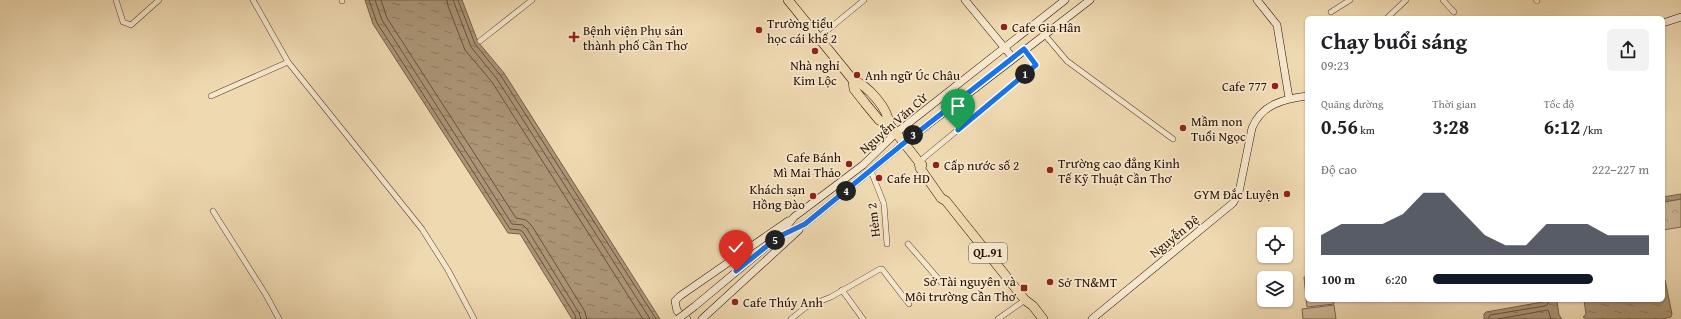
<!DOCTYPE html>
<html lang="vi">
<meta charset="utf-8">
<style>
:root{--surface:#fff;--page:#f2f2f2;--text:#202124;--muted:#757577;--accent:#111827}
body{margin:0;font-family:"Gentium Book Plus",serif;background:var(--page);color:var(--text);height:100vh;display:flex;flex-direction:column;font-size:15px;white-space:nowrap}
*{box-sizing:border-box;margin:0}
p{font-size:13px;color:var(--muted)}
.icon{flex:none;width:22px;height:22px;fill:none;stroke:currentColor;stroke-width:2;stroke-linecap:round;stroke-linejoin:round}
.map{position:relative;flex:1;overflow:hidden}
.drawer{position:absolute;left:1305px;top:16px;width:360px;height:286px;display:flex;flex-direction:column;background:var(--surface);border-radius:6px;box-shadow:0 1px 3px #0004}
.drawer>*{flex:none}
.tools{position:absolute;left:1257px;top:227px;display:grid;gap:8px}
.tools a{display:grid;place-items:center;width:36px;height:36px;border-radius:6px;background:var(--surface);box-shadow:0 1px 3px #0004;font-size:20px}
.pin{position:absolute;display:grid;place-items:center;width:34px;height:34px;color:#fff;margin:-41px -17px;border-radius:50% 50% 50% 0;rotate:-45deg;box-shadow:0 0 4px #0007}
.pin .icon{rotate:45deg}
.km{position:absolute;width:20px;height:20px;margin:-10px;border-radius:50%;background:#222;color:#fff;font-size:11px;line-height:20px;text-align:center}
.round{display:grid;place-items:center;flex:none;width:42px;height:42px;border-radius:6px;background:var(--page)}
.overview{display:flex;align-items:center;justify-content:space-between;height:68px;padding:0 16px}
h1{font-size:22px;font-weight:800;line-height:30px}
.figures{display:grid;grid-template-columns:repeat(3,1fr);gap:6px;height:68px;padding:4px 16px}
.figures div{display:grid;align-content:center}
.figures b{font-size:20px;font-weight:800}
.figures small{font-size:11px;font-weight:400}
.figures p{font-size:11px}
.chart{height:112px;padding:8px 16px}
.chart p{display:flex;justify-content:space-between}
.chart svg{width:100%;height:72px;margin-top:4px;fill:var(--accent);opacity:.7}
ul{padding:0 16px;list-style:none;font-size:13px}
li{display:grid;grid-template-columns:64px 48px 1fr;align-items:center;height:30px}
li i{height:10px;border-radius:5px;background:var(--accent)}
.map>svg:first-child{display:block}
.grass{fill:#cdb793;stroke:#7a644b}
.forest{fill:url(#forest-crowns);stroke:#7a644b}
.water{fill:url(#water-ripples);stroke:#766048}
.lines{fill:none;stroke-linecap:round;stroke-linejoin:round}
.shore{stroke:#69523c;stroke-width:1}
.street-casing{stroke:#59422e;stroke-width:6}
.secondary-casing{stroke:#271003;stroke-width:8}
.highway-casing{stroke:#271003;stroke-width:10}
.street{stroke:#f5e6cc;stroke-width:5}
.secondary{stroke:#f5e6cc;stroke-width:7}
.highway{stroke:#efd9b1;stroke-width:9}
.secondary-bridge-casing{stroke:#271003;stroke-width:8;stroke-linecap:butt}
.secondary-bridge{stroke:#f5e6cc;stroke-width:7}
.route-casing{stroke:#fff;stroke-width:8}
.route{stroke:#1a73e8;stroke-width:5}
.poi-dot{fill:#8f2418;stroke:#f5e6cc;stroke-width:1.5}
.labels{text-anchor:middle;stroke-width:3.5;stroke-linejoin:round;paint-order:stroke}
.shield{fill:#f5e6cc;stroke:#65503f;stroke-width:1}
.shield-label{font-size:12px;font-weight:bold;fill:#271003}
.poi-label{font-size:13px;fill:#271003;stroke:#f5e6cc;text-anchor:start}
.street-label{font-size:13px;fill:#271003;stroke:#f5e6cc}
</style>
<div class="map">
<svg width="1681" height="319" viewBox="0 0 1681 319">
<defs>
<pattern id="forest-crowns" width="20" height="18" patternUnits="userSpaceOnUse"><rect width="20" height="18" fill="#cdb793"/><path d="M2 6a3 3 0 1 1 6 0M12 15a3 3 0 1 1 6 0" fill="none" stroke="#b09c7d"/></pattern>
<pattern id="water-ripples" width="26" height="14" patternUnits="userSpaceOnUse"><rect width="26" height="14" fill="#ab9576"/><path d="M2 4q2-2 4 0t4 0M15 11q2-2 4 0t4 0" fill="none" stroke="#8b785f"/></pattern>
</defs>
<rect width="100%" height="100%" fill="#efd9b1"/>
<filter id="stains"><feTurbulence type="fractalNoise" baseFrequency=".005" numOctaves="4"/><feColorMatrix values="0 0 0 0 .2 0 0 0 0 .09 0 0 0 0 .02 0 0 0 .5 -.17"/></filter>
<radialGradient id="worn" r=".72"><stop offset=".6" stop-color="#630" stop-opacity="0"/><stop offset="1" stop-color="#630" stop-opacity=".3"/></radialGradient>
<g class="grass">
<path d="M 1304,277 L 1307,277 L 1307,300 L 1333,300 L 1334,304 L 1307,307 Z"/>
<path d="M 1334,305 L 1336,319 L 1303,319 L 1302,309 Z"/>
</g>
<path class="forest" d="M 1681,199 L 1681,227 L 1663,230 L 1663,202 Z"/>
<g class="water">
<path d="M 365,0 L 462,0 L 478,42 L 504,73 L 660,319 L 572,319 L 520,234 L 508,233 L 373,24 Z"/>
<path d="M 1681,194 L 1681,199 L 1663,202 L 1663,197 Z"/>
<path d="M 1663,279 L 1665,280 L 1672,314 L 1671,317 L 1662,319 L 1587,319 L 1583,317 L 1586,314 L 1584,300 L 1663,300 Z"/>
<path d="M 1554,300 L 1557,301 L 1559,315 L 1562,319 L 1484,319 L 1484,314 L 1486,312 Z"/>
</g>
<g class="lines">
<g class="shore">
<path d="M 369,0 L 377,23 L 510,229 L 520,230 L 523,232 L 575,315 L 576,319"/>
<path d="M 375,0 L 382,20 L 512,224 L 523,225 L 527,229 L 579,313 L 581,319"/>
<path d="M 381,0 L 387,18 L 516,218 L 526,220 L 532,226 L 584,310 L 587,319"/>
<path d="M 447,0 L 448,6 L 465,50 L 492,82 L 643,319"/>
<path d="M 453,0 L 471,47 L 497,79 L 650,319"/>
<path d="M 458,0 L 475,44 L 501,76 L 656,319"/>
<path d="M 1488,319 L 1490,315 L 1545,306 L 1548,304 L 1548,300"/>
<path d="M 1498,319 L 1548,310 L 1551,319"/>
</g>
<g class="street-casing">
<g id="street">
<path d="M 116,0 L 123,22 L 131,25 L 159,0"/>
<path d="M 253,0 L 288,62"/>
<path d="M 342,0 L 342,1"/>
<path d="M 1443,0 L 1454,12"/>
<path d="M 1536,0 L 1537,1"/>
<path d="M 1331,12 L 1350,0"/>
<path d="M 1387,18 L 1406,0"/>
<path d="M 1044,34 L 1067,61 L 1173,139"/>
<path d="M 818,38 L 864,0"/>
<path d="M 480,41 L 532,0"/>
<path d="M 211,96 L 288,62 L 422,229 L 448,270 L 474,319"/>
<path d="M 919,162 L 1036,65 L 1024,49"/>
<path d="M 871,171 L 884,204 L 887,244"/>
<path d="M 213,211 L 266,295 L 279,319"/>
<path d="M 908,244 L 942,283"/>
<path d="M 842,290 L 863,319"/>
<path d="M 791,319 L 806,307 L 831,297 L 880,269 L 882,269 L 909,304"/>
<path d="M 998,319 L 1025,300"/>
</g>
</g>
<g class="secondary-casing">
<g id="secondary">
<path d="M 965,0 L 1013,58"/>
<path d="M 1257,0 L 1277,25 L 1289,98"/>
<path d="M 1663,23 L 1681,17"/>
<path d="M 780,236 L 805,224 L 904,143 L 1090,0"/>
<path d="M 695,306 L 778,237 L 794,217 L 863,165 L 896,133 L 1065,0"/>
<path d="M 687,319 L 677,311 L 675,301 L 680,296 L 788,221"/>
<path d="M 702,319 L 799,230"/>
<path d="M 1092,319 L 1233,203 L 1239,192 L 1252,128 C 1262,104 1284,99 1307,96"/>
</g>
</g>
<g class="highway-casing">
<g id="highway">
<path d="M 788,0 L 853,80 C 868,86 888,108 889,124"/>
<path d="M 853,80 L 854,89 L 865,103 L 879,120 L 889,124 L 919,162 L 922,165"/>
<path d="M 919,162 L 920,168 L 941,198 L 946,201 L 1025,300 L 1033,306 L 1043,319"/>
</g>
</g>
<use href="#street" class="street"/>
<use href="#secondary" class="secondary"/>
<use href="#highway" class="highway"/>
<g class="secondary-bridge-casing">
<path id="secondary-bridge" d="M 678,319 L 695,306"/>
</g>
<use href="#secondary-bridge" class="secondary-bridge"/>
</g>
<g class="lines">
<g class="route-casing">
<path id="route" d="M 736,271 L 778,237 L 805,224 L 904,143 L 1024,49 L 1036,65 L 958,130"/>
</g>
<use href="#route" class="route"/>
</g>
<g class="poi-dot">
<circle cx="1004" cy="27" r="4"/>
<circle cx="759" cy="30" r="4"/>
<path d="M572 31h4v4h4v4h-4v4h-4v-4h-4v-4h4z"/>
<circle cx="815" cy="51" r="4"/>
<circle cx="857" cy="75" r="4"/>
<circle cx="1275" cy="86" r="4"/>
<circle cx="1183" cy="128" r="4"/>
<circle cx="849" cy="164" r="4"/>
<circle cx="936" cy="165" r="4"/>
<circle cx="1050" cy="170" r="4"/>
<circle cx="879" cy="178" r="4"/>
<circle cx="1287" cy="194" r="4"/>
<circle cx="813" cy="196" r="4"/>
<circle cx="1050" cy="282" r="4"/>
<rect x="1020" y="284" width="8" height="8" rx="2"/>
<circle cx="735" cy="302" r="4"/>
</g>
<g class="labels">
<rect class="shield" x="969" y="243" width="38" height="20" rx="3"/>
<g class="shield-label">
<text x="988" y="257">QL.91</text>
</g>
<g class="poi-label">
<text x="767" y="28">Trường tiểu<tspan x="767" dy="15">học cái khế 2</tspan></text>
<text x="1012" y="32">Cafe Gia Hân</text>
<text x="583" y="35">Bệnh viện Phụ sản<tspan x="583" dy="15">thành phố Cần Thơ</tspan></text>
<text x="815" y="70" text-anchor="middle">Nhà nghỉ<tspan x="815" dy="15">Kim Lộc</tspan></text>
<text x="865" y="80">Anh ngữ Úc Châu</text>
<text x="1267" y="91" text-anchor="end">Cafe 777</text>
<text x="1191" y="126">Mầm non<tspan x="1191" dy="15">Tuổi Ngọc</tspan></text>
<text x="841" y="162" text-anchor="end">Cafe Bánh<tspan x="841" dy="15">Mì Mai Thảo</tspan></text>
<text x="1058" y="168">Trường cao đẳng Kinh<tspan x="1058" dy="15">Tế Kỹ Thuật Cần Thơ</tspan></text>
<text x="944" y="170">Cấp nước số 2</text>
<text x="887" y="183">Cafe HD</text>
<text x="805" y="194" text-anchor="end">Khách sạn<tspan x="805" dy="15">Hồng Đào</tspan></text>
<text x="1279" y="199" text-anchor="end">GYM Đắc Luyện</text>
<text x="1016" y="286" text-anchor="end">Sở Tài nguyên và<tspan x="1016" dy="15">Môi trường Cần Thơ</tspan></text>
<text x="1058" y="287">Sở TN&amp;MT</text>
<text x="743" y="307">Cafe Thúy Anh</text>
</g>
<g class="street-label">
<text transform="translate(893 123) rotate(-41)" y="5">Nguyễn Văn Cừ</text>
<text transform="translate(873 220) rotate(-97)" y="5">Hẻm 2</text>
<text transform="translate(1174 236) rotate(-39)" y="5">Nguyễn Đệ</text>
</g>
</g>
<rect width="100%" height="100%" filter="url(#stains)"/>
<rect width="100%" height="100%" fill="url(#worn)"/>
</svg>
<div class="tools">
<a><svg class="icon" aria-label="locate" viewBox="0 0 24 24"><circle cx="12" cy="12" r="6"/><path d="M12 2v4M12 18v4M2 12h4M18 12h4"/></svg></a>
<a><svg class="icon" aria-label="layers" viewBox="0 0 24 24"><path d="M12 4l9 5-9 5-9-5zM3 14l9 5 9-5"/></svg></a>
</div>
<div class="pin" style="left:958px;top:130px;background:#1e9e55"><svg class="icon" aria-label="arrive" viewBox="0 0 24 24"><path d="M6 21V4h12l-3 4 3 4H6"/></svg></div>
<div class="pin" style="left:736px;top:271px;background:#d93025"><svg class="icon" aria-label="check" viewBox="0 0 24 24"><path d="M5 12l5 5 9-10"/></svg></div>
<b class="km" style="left:1025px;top:74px">1</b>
<b class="km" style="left:913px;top:135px">3</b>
<b class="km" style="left:846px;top:191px">4</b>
<b class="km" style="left:775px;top:240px">5</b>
<section class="drawer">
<div class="overview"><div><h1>Chạy buổi sáng</h1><p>09:23</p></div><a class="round"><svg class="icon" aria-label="share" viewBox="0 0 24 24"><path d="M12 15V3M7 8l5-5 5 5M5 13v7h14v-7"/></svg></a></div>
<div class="figures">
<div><p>Quãng đường</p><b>0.56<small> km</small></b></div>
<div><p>Thời gian</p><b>3:28</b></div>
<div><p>Tốc độ</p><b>6:12<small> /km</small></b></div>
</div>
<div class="chart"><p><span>Độ cao</span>222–227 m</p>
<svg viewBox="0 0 160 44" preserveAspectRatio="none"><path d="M0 44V32L10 25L20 25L30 25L40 19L50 6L60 6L70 19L80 32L90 38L100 38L110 25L120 25L130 25L140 32L150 32L160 32V44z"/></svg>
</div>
<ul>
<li><b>100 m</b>6:20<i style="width:74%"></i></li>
</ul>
</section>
</div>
